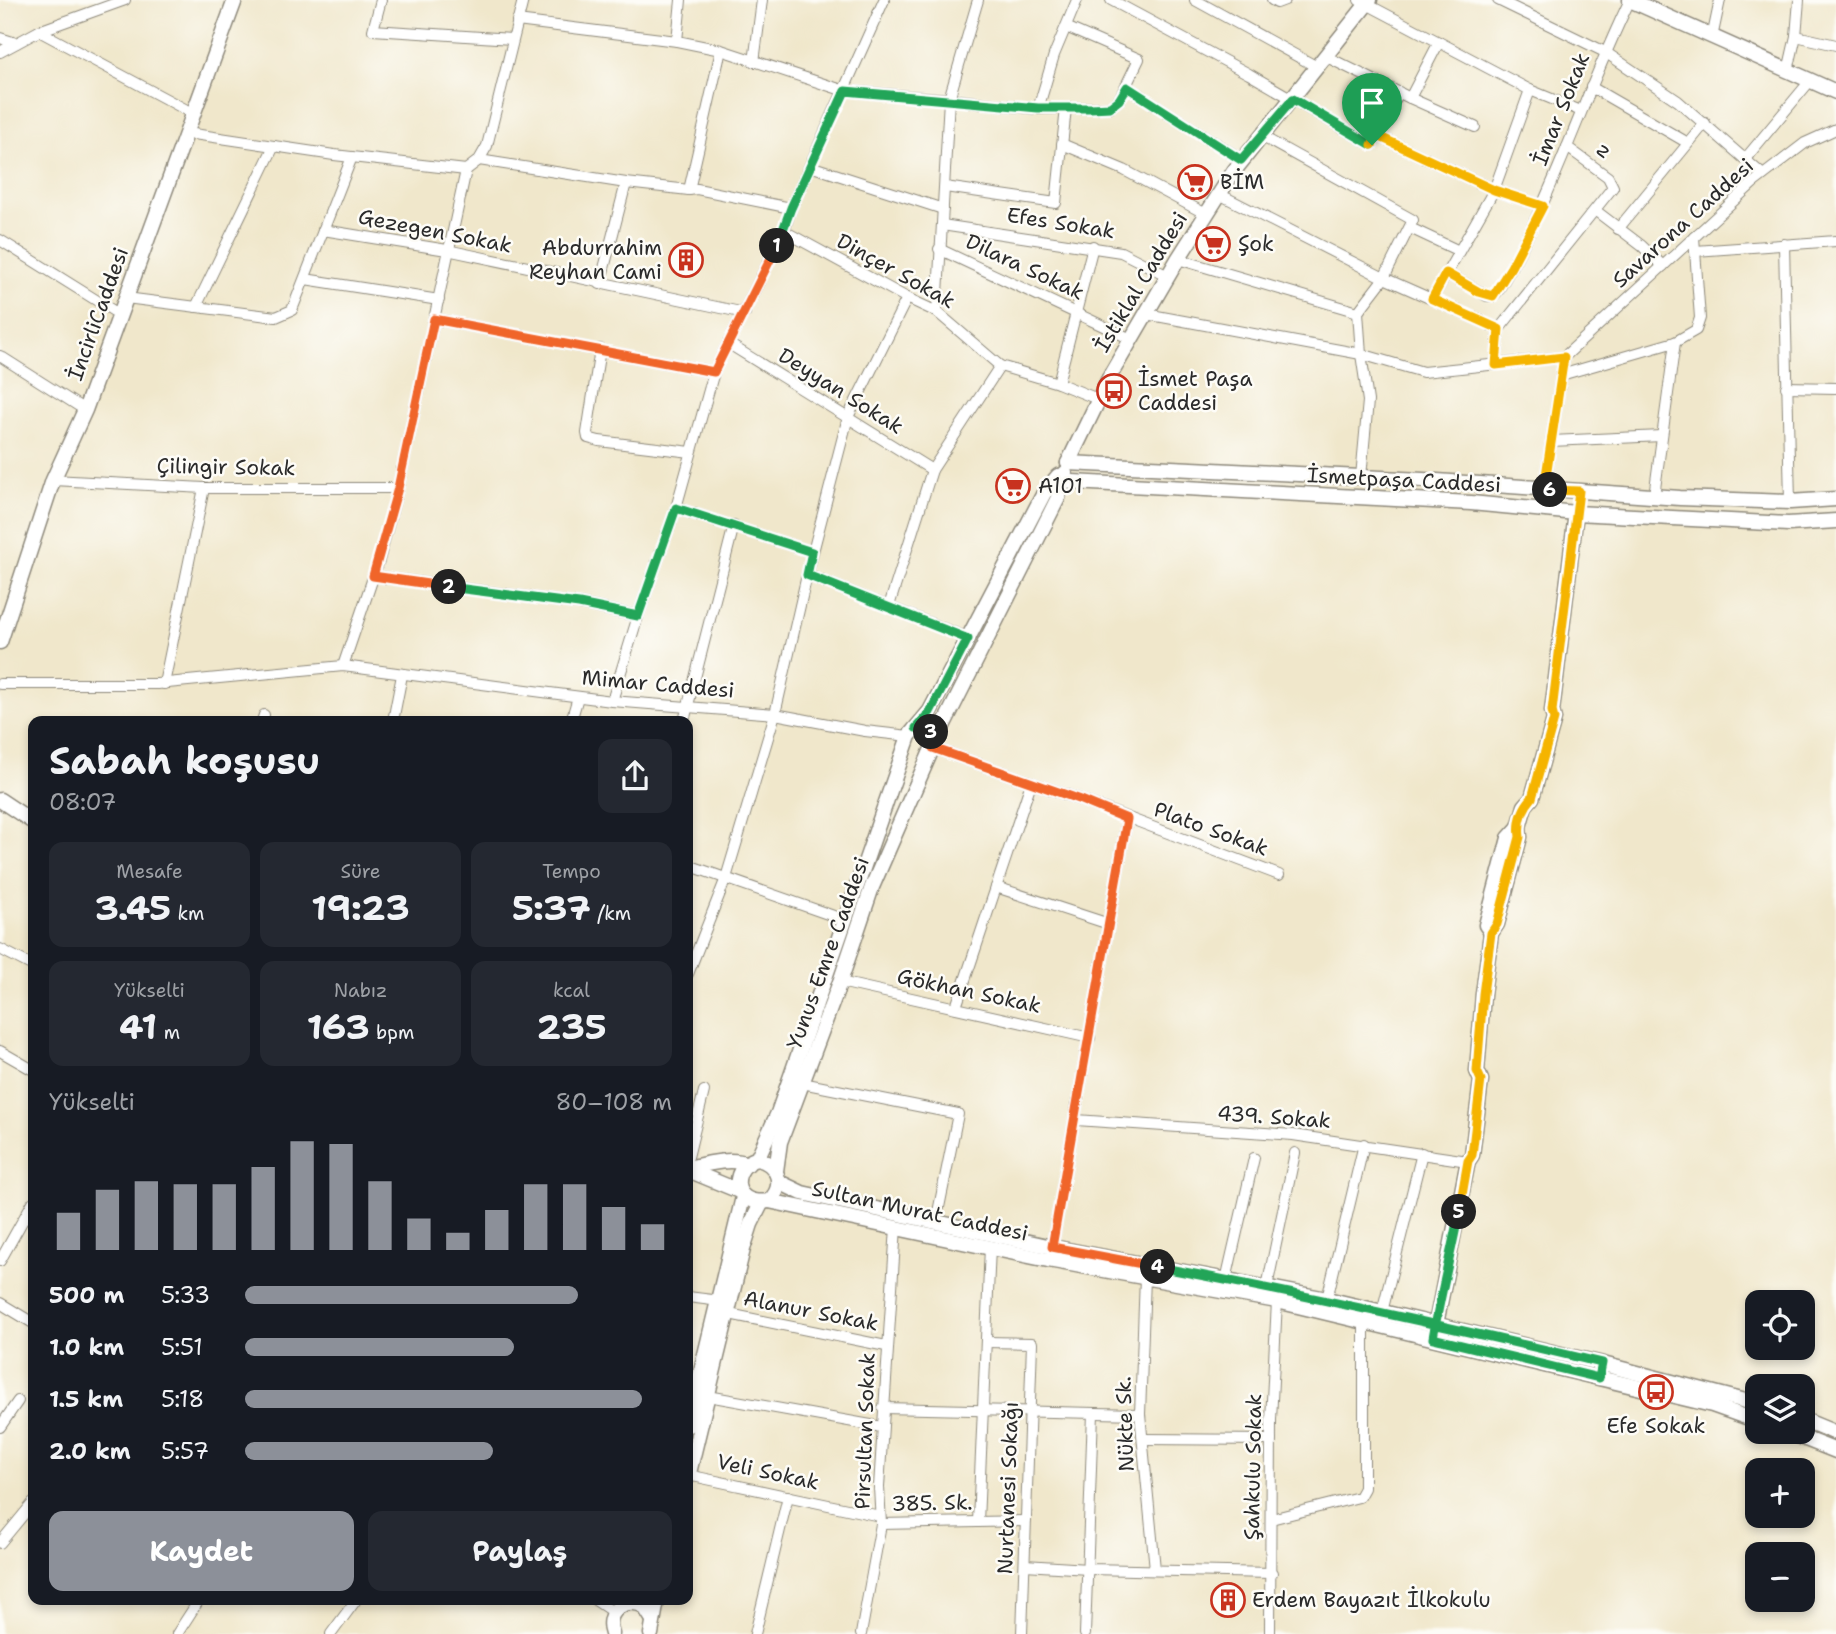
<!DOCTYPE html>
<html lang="tr">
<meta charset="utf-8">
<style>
:root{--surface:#171b24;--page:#242831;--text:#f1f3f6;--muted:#9ea1a6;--accent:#8c9099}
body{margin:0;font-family:"Shantell Sans",sans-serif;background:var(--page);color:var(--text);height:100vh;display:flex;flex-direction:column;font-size:26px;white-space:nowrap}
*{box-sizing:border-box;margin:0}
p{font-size:23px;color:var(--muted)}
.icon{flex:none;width:38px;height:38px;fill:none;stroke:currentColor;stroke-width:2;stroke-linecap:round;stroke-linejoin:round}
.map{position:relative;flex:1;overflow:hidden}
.details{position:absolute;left:28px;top:716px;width:665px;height:889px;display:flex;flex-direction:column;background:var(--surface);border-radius:14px;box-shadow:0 4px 10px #0003}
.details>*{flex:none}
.buttons{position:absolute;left:1745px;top:1290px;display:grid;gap:14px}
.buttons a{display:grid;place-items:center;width:70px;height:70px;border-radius:14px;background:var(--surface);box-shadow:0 4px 10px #0003;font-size:35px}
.pin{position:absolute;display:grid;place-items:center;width:60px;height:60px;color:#fff;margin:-72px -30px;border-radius:50% 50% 50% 0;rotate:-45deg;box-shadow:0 0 7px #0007}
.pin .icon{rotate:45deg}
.km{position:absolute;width:35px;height:35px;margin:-18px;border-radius:50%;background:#222;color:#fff;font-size:19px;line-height:35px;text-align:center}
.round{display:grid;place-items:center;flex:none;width:74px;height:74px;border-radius:14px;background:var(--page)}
.head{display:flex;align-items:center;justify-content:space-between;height:119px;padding:0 21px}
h1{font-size:38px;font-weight:700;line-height:52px}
.metrics{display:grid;grid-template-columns:repeat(3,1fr);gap:10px;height:119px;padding:7px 21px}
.metrics div{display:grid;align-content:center;border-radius:14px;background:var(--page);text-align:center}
.metrics b{font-size:35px;font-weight:700}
.metrics small{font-size:19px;font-weight:400}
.metrics p{font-size:19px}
.chart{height:196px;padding:14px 21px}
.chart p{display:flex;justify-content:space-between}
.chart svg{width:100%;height:126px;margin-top:7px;stroke:var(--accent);stroke-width:6}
.action{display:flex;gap:14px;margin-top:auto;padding:14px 21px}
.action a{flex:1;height:80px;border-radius:14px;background:var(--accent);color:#fff;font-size:28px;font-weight:700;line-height:80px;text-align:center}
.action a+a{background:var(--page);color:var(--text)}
ul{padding:0 21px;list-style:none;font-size:23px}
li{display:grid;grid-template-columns:112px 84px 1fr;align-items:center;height:52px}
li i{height:18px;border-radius:9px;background:var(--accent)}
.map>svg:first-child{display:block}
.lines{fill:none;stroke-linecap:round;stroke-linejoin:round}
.street-casing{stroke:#8e897b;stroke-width:12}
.secondary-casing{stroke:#8e897b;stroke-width:17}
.primary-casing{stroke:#8e897b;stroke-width:17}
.street{stroke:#fff;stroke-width:10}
.secondary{stroke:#fff;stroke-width:14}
.primary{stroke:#fff;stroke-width:14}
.split-1-casing{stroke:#fff;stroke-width:14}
.split-2-casing{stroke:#fff;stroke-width:14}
.split-3-casing{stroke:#fff;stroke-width:14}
.split-4-casing{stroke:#fff;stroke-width:14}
.split-5-casing{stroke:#fff;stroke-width:14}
.split-6-casing{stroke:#fff;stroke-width:14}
.split-7-casing{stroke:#fff;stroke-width:14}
.split-1{stroke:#22a559;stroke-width:9}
.split-2{stroke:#f0652b;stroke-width:9}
.split-3{stroke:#22a559;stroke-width:9}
.split-4{stroke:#f0652b;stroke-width:9}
.split-5{stroke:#22a559;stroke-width:9}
.split-6{stroke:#f5b400;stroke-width:9}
.split-7{stroke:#f5b400;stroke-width:9}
.labels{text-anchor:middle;stroke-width:5;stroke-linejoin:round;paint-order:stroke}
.street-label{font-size:21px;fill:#2b2b2b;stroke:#fdfcf7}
.poi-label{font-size:21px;fill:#2b2b2b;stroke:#fdfcf7;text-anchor:start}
</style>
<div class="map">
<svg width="1836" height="1634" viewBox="0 0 1836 1634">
<rect width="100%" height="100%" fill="#fdfcf7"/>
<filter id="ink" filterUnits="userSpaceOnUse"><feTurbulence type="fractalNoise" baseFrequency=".0143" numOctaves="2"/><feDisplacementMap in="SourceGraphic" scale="14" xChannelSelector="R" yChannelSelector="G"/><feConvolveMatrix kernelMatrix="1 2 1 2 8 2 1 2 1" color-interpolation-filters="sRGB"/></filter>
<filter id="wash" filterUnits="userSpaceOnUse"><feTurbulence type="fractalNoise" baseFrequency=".00686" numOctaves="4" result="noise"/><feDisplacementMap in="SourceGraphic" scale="28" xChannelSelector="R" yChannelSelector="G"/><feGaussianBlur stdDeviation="1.57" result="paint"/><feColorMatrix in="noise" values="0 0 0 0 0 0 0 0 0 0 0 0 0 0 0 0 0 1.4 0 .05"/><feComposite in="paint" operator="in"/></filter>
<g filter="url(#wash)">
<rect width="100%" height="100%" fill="#f0e7cb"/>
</g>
<g filter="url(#ink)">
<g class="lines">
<g class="street-casing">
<g id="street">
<path d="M 381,0 L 373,30 L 512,39"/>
<path d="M 1111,0 L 1249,74 L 1372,145 L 1399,92"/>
<path d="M 1195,0 L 1317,67"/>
<path d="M 1272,0 L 1277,3 L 1285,0"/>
<path d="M 1359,0 L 1530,90 L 1581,111"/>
<path d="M 1498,0 L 1605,52 L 1678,101 L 1763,175"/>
<path d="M 517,21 L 677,41 L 721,50 L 845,91 L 949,99 L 1038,109 L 1110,107 L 1119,100 L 1139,59 L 1066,27"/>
<path d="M 39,31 L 194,114"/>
<path d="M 1796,36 L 1836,45"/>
<path d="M 0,38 L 16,43"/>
<path d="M 1712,38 L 1720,0"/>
<path d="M 677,41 L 681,0"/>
<path d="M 0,52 L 39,31 L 125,0"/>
<path d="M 1327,57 L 1410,98 L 1475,127"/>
<path d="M 754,62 L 762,0"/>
<path d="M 1788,71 L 1796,36 L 1799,0"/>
<path d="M 1127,87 L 1242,160"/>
<path d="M 1591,87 L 1688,143"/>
<path d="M 1410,98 L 1439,42"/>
<path d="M 1038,109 L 1054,55 L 1077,0"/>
<path d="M 187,133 L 334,155 L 466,170"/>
<path d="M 1376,135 L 1494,190 L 1543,206"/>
<path d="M 1261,136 L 1413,220 L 1384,278 L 1358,312 L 1361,354 L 1368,401 L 1361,477"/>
<path d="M 1062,144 L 1124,170 L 1206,214"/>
<path d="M 1745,159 L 1810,81"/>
<path d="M 479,160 L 626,183 L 689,190 L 697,189 L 791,208"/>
<path d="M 810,166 L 943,209"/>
<path d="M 945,187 L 1056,203 L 1066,108"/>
<path d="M 689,190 L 721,50"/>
<path d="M 1219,194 L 1384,278 L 1499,329"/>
<path d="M 1596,211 L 1642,246 L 1663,266"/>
<path d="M 942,225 L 1121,252 L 1168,276"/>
<path d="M 1410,228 L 1459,251"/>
<path d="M 1618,229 L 1705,123"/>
<path d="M 323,230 L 447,250 L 745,313"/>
<path d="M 784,231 L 907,298 L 937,312 L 1000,366 L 1058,383 L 1100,400"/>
<path d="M 0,240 L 120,315"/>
<path d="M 1784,244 L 1790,502"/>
<path d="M 939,249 L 1131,339"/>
<path d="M 1695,251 L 1836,241"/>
<path d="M 1178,259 L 1358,312"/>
<path d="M 1446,273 L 1487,296 L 1493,296 L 1497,292 C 1553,200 1583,96 1630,0"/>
<path d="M 305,279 L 439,300"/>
<path d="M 600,284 L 626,183"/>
<path d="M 126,298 L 276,317 L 292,310 L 352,157"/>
<path d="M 1432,299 L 1494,190 L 1530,90"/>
<path d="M 196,307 L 274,146"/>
<path d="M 937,312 L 949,99 L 978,0"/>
<path d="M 1146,314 L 1361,354 L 1423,372 L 1564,357"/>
<path d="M 434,319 L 714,372"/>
<path d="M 729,344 L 932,470"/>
<path d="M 600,349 L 587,433 L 588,438 L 599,441 L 691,452"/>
<path d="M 0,356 L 85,410"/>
<path d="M 1564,357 L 1753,183 L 1805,143 L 1836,129"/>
<path d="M 1496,365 L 1499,329 L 1613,187 L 1608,177 L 1567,147"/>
<path d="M 1561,375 L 1675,342 L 1696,330 L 1700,318 L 1694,237"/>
<path d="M 1058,383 L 1093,246"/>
<path d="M 1786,387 L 1836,388"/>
<path d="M 1551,441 L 1662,436"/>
<path d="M 53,480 L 204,488 L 398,488"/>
<path d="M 1544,489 L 1564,357"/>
<path d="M 1654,496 L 1675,342"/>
<path d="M 676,508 L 812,552"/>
<path d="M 807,575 L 968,638"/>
<path d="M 373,576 L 579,604 L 638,616"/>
<path d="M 889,606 L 932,470 L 1000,366"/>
<path d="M 343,666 L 379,560 L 398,488 L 466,170 L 479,160 L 487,146 L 523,0"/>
<path d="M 0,684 L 157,684 L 343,666 L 612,701 L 775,714 L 865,731 L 909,736"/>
<path d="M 164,684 L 204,488"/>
<path d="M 612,701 L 638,616 L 676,508 L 714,372 L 784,231 L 791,208 L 884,0"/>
<path d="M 262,721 L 264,715"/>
<path d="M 393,721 L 402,675"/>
<path d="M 571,721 L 578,697"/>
<path d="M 684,721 L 734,525"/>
<path d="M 933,748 L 1081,800 L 1279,875"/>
<path d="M 688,865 L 845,920"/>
<path d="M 996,887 L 1109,924"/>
<path d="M 0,949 L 33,966"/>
<path d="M 688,974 L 726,878 L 775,714 L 807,575 L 848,417 L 907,298"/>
<path d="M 840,982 L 1090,1038"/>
<path d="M 956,1007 L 1031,783"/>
<path d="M 0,1051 L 33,1070"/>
<path d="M 802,1083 L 958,1114 L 936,1222"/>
<path d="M 1076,1120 L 1293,1135 L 1468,1161"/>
<path d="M 688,1157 L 704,1091"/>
<path d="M 1052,1247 L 1127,819"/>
<path d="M 0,1261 L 33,1202"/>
<path d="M 1145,1277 L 1140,1414 L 1155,1569"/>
<path d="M 1226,1280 L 1254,1158"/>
<path d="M 1267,1287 L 1295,1153"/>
<path d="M 688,1297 L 720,1301"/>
<path d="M 1327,1299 L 1364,1144"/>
<path d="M 0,1303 L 33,1323"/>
<path d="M 1382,1312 L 1422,1153"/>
<path d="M 729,1314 L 886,1346"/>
<path d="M 986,1342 L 1032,1343 L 1022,1634"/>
<path d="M 708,1396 L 882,1427"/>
<path d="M 883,1408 L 1140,1414"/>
<path d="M 0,1427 L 18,1401"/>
<path d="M 1143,1439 L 1271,1440"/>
<path d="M 688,1475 L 880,1516"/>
<path d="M 1271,1519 L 1359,1497 L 1364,1488 L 1364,1321"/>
<path d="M 978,1522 L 990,1247"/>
<path d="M 881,1524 L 1026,1521"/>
<path d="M 0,1543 L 33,1503"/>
<path d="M 1025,1565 L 1088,1569 L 1272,1573"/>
<path d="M 595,1600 L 613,1612"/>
<path d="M 177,1634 L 199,1600"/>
<path d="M 331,1634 L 356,1600"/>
<path d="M 755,1634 L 788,1496"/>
<path d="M 861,1634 L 881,1524 L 879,1487 L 896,1227"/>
<path d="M 1085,1634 L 1093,1413"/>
<path d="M 1270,1634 L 1271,1420 L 1277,1301"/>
</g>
</g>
<g class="secondary-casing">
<g id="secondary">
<path d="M 1630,0 L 1836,92"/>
<path d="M 1068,463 L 1111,374 L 1178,259 L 1234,171 L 1370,0"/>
<path d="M 0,642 L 53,480 L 85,410 L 235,0"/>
<path d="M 0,800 L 33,822"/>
<path d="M 1491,932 L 1486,925 L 1509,838 L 1519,827 L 1525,806 L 1532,798 L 1554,719 L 1552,711 L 1576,513"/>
<path d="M 1436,1324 L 1468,1161 L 1472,1155 L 1481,1080 L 1477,1071 L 1483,994 L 1491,933 L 1497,924 L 1520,837 L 1519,827"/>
</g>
</g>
<g class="primary-casing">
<g id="primary">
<path d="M 1068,463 L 1423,480 L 1680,498 L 1790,502 L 1836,499"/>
<path d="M 1054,481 L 1471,503 L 1576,513 L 1788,524 L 1836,521"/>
<path d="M 757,1159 L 778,1113 L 909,736 L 930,711 L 1044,493 L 1058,476"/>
<path d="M 757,1159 C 778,1163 786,1186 769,1201 C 726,1207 733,1163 757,1159 Z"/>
<path d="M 688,1168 C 706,1164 730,1157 748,1164"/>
<path d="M 688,1170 L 739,1191"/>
<path d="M 776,1171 L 780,1142 L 840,982 L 872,887 L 935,742 L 1058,498 L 1065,473"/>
<path d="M 779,1182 L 802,1193 L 1052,1247 L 1327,1299 L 1599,1363 L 1757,1404"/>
<path d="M 769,1201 L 1048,1260 L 1277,1301 L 1712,1405 L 1757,1421"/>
<path d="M 1802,1419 L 1836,1433"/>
<path d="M 688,1425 L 743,1197"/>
<path d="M 1788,1432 L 1836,1451"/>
<path d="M 688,1477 L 743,1249 L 751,1224 L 762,1202"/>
<path d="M 612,1634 C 604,1612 624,1596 644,1606 L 653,1620"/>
<path d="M 651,1634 L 657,1600"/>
</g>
</g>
<use href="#street" class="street"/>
<use href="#secondary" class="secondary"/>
<use href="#primary" class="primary"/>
</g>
</g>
<g class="lines" filter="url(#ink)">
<g class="split-1-casing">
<path id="split-1" d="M 777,246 L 791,208 L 845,91 L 1038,108 L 1091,108 L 1110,107 L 1119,100 L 1127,87 L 1241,160 L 1293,99 L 1372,145"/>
</g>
<g class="split-2-casing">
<path id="split-2" d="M 449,587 L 373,576 L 398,488 L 434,319 L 714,372 L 777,246"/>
</g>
<g class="split-3-casing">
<path id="split-3" d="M 449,587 L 579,604 L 638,616 L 676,508 L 812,552 L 807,575 L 968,639 L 930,712 L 916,728 L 926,727 L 931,732"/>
</g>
<g class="split-4-casing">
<path id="split-4" d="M 931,732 L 935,742 L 933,748 L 1081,800 L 1127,819 L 1052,1247 L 1158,1267"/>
</g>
<g class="split-5-casing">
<path id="split-5" d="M 1158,1267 C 1307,1295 1454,1328 1602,1363 L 1599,1378 L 1433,1338 C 1440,1296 1451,1254 1459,1212"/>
</g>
<g class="split-6-casing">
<path id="split-6" d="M 1459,1212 L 1468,1161 L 1472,1155 L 1481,1080 L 1477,1071 L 1483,994 L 1491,933 L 1497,924 L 1520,837 C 1518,822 1522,809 1532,798 L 1554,719 L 1552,711 L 1579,491 L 1550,490"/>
</g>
<g class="split-7-casing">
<path id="split-7" d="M 1372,145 L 1376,135 L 1494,190 L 1543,206 L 1511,267 L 1493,296 L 1479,292 L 1446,273 L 1432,299 L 1499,329 L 1496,365 L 1564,357 L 1544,489 L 1550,490"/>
</g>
<use href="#split-1" class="split-1"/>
<use href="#split-2" class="split-2"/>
<use href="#split-3" class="split-3"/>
<use href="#split-4" class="split-4"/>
<use href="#split-5" class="split-5"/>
<use href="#split-6" class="split-6"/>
<use href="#split-7" class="split-7"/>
</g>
<defs>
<g id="supermarket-ring" transform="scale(1.75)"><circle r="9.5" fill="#fdfcf7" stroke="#c8321e" stroke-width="1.5"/><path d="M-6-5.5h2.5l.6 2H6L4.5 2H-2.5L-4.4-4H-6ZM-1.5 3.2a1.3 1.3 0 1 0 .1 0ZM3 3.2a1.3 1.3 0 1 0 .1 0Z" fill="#c8321e"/></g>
<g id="building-ring" transform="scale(1.75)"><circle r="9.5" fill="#fdfcf7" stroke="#c8321e" stroke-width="1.5"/><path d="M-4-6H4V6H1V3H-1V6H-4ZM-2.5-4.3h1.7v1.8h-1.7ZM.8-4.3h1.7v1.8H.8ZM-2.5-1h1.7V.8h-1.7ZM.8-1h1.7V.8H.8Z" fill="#c8321e"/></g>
<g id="bus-ring" transform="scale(1.75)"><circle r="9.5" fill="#fdfcf7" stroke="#c8321e" stroke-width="1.5"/><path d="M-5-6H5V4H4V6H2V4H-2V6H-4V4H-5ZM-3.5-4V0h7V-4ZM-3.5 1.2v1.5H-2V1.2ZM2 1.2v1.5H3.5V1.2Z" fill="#c8321e"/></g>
</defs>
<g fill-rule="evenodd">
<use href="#supermarket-ring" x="1195" y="182"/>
<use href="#supermarket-ring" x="1213" y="244"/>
<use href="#building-ring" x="686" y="260"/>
<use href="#bus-ring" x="1114" y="391"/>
<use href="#supermarket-ring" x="1013" y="486"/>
<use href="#bus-ring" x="1656" y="1392"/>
<use href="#building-ring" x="1228" y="1600"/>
</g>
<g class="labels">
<g class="street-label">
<text transform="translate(1561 109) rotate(-68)" y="7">İmar Sokak</text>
<text transform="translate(1604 150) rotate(38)" y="7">z</text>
<text transform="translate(1061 223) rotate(9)" y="7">Efes Sokak</text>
<text transform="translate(1683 223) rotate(-42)" y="7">Savarona Caddesi</text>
<text transform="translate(435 231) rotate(11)" y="7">Gezegen Sokak</text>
<text transform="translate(1025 267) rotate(25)" y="7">Dilara Sokak</text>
<text transform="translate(896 271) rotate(29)" y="7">Dinçer Sokak</text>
<text transform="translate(1141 282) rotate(-59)" y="7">İstiklal Caddesi</text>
<text transform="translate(98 314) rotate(-70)" y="7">İncirliCaddesi</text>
<text transform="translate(841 391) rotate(32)" y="7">Deyyan Sokak</text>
<text transform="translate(226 467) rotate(1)" y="7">Çilingir Sokak</text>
<text transform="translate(1404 480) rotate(3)" y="7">İsmetpaşa Caddesi</text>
<text transform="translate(658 684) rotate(5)" y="7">Mimar Caddesi</text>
<text transform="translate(1211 829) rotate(20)" y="7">Plato Sokak</text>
<text transform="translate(828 953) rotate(-70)" y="7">Yunus Emre Caddesi</text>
<text transform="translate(969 991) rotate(12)" y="7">Gökhan Sokak</text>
<text transform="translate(1274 1117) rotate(4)" y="7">439. Sokak</text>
<text transform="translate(920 1211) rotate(12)" y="7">Sultan Murat Caddesi</text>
<text transform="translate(811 1311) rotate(11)" y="7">Alanur Sokak</text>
<text transform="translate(1125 1424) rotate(-92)" y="7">Nükte Sk.</text>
<text transform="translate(865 1431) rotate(-88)" y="7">Pirsultan Sokak</text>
<text transform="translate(1253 1467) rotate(-89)" y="7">Şahkulu Sokak</text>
<text transform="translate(768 1472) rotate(12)" y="7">Veli Sokak</text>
<text transform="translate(1008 1488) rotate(-88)" y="7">Nurtanesi Sokağı</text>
<text transform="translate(932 1503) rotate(-1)" y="7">385. Sk.</text>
</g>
<g class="poi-label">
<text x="1220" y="189">BİM</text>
<text x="1238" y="251">Şok</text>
<text x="662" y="255" text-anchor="end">Abdurrahim<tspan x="662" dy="24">Reyhan Cami</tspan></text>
<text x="1138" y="386">İsmet Paşa<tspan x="1138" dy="24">Caddesi</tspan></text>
<text x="1038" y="493">A101</text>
<text x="1656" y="1433" text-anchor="middle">Efe Sokak</text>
<text x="1252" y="1607">Erdem Bayazıt İlkokulu</text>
</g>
</g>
</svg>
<div class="buttons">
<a><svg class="icon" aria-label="locate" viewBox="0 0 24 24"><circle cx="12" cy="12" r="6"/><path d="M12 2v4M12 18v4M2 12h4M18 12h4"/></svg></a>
<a><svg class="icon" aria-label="layers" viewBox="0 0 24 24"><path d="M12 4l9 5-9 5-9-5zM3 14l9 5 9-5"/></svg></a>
<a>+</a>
<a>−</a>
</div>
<div class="pin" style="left:1372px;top:145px;background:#1e9e55"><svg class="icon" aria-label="arrive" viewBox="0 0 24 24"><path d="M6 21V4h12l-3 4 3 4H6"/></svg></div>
<b class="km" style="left:777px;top:246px">1</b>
<b class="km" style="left:449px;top:587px">2</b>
<b class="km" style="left:931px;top:732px">3</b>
<b class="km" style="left:1158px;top:1267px">4</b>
<b class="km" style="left:1459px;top:1212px">5</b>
<b class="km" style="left:1550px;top:490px">6</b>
<section class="details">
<div class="head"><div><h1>Sabah koşusu</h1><p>08:07</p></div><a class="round"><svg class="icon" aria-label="share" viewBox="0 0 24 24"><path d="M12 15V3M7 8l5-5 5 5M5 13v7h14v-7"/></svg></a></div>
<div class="metrics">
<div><p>Mesafe</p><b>3.45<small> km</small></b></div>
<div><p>Süre</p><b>19:23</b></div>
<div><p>Tempo</p><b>5:37<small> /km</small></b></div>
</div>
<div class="metrics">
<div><p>Yükselti</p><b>41<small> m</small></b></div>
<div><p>Nabız</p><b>163<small> bpm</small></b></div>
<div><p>kcal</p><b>235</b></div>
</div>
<div class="chart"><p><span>Yükselti</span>80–108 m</p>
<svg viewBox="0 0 160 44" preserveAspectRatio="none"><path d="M5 44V31M15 44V23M25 44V20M35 44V21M45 44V21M55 44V15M65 44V6M75 44V7M85 44V20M95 44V33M105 44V38M115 44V30M125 44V21M135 44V21M145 44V29M155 44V35"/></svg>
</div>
<ul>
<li><b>500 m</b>5:33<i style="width:78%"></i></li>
<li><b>1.0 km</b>5:51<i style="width:63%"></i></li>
<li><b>1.5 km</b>5:18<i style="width:93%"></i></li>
<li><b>2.0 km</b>5:57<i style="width:58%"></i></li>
</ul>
<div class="action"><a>Kaydet</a><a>Paylaş</a></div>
</section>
</div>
